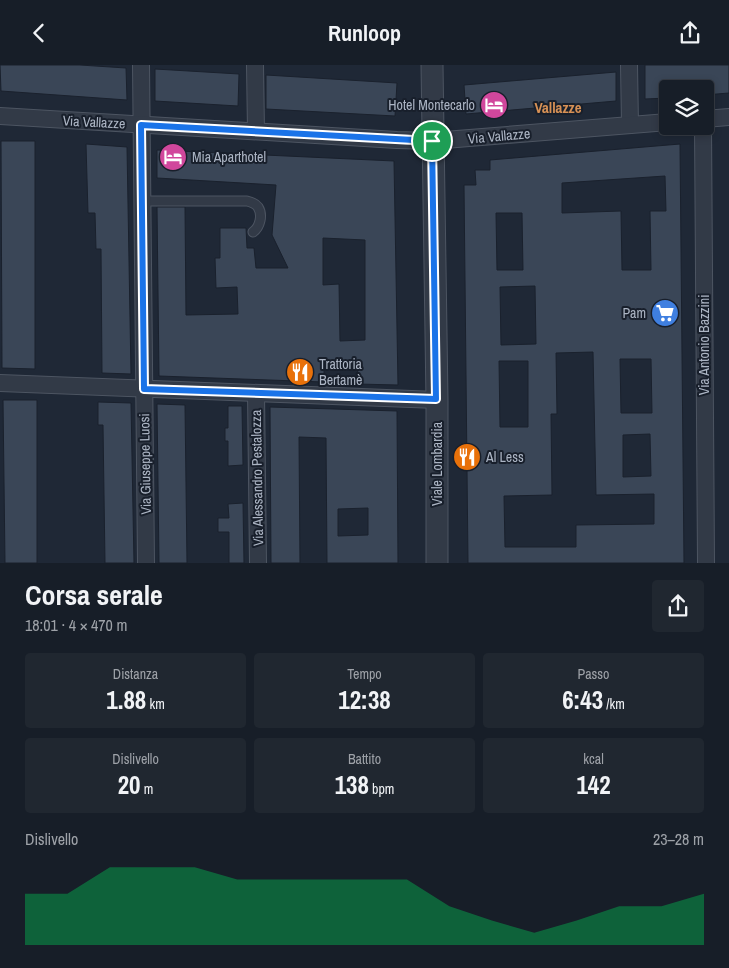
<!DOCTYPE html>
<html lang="it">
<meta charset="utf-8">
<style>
:root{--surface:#171e28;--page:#202730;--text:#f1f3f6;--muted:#9ea2a8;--line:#363c45;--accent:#0b8043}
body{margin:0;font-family:"Archivo Narrow",sans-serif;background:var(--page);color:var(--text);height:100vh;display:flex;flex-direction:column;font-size:19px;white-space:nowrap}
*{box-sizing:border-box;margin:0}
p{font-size:16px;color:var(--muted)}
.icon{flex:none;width:28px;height:28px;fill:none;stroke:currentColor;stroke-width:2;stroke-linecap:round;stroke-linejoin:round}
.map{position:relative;height:498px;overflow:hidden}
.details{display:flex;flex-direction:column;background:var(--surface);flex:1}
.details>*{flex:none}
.buttons{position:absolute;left:659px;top:15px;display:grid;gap:10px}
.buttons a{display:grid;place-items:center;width:55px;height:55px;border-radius:5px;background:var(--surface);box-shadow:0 2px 8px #0003,0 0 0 1px var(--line);font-size:25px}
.pin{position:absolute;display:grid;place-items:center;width:42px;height:42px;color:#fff;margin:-21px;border:2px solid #fff;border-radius:50%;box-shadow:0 1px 5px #0007}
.round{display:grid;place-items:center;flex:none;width:52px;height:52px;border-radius:5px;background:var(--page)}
.summary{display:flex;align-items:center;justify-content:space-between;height:85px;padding:0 25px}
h1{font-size:28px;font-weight:700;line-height:38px}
.stats{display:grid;grid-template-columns:repeat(3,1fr);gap:8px;height:85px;padding:5px 25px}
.stats div{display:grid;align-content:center;border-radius:5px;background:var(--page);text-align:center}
.stats b{font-size:25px;font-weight:700}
.stats small{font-size:14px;font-weight:400}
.stats p{font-size:14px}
.chart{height:140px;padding:10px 25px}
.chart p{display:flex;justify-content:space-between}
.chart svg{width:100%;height:90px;margin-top:5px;fill:var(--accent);opacity:.7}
header{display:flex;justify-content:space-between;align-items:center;height:65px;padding:0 25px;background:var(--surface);font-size:22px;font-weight:700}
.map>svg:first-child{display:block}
.building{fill:#3a4657;stroke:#1a212d;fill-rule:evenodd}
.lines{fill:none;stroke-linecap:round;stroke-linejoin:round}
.service-casing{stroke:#4d5562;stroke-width:11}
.minor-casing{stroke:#4d5562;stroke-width:18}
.tertiary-casing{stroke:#4d5562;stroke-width:23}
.service{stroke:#323a47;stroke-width:9}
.minor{stroke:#323a47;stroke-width:16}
.tertiary{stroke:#323a47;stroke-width:21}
.route-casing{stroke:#fff;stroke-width:10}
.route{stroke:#1a73e8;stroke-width:6}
.labels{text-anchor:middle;stroke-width:4;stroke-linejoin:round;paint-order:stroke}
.poi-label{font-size:14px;fill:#acb5c4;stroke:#181f2b;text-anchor:start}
.street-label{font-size:14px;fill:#acb5c4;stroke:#181f2b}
.neighbourhood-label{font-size:15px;font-weight:bold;fill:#d69055;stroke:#181f2b}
</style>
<header><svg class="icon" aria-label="back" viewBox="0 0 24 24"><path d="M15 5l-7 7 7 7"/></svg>Runloop<svg class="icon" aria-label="share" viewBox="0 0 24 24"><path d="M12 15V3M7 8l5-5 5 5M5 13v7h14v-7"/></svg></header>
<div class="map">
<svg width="729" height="498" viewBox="0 0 729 498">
<rect width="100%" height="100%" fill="#1f2836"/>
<g class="building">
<path d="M 0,0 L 80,0 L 126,3 L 127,35 L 1,26 Z"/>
<path d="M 645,0 L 729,0 L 729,28 L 705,30 L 705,24 L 666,24 L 667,33 L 645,34 Z"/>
<path d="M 155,4 L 239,9 L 238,41 L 155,36 Z"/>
<path d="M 616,7 L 616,36 L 466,49 L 464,20 Z"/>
<path d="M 266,10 L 397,18 L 395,51 L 266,44 Z"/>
<path d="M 1,76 L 35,76 L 35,304 L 2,303 Z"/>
<path d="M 86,79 L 127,82 L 131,309 L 102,308 L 101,184 L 96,184 L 95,148 L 88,148 Z"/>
<path d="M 680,79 L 684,498 L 468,498 L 464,120 L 476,120 L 475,105 L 490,105 L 490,95 ZM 665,111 L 666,146 L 650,146 L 651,205 L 622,205 L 621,146 L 562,148 L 562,118 ZM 496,148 L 522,148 L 523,205 L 497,205 ZM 535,221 L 536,279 L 501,280 L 500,222 ZM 593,287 L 596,430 L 654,429 L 654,459 L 576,460 L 576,482 L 505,482 L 504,431 L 552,430 L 551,349 L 557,349 L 556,288 ZM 620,294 L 651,294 L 652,348 L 621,348 ZM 499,296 L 528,296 L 528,362 L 500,362 ZM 650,369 L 651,411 L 623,412 L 623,370 Z"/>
<path d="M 157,85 L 394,96 L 398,320 L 357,319 L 358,302 L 324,303 L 324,317 L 159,311 L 157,142 L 185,142 L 186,250 L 238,249 L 237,222 L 216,223 L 215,193 L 220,193 L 220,163 L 246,163 L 247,183 L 254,183 L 256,203 L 288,203 L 272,170 L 276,120 L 157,113 ZM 323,173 L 365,175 L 365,275 L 340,276 L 339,219 L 323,220 Z"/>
<path d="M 3,335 L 37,335 L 37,498 L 5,498 Z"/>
<path d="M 98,337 L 131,338 L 134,498 L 105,498 L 103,360 L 98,360 Z"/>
<path d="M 157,339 L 185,340 L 187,498 L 159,498 Z"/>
<path d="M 228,341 L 242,341 L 243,400 L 228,401 L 228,376 L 225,376 L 225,363 L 228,363 Z"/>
<path d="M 270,342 L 397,346 L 398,498 L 327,498 L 326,373 L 299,372 L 300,498 L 271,498 ZM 368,443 L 368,470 L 338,471 L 338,444 Z"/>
<path d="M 243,438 L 244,498 L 229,498 L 229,467 L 218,467 L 218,453 L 229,453 L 228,439 Z"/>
</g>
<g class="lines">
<g class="service-casing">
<path id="service" d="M 142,136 L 247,136 C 251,137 255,138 258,142 C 263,150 260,162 253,167"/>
</g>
<g class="minor-casing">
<g id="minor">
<path d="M 141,0 L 146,498"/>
<path d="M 255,0 L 256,66"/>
<path d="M 629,0 L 630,60"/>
<path d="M 0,51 L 397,75 L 432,76 L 668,57"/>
<path d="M 705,54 L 729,52"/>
<path d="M 703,61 L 706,498"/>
<path d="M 0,318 L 437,335"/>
<path d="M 256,328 L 258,498"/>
</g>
</g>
<g class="tertiary-casing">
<path id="tertiary" d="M 432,0 L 437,335 L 437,498"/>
</g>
<use href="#service" class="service"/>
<use href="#minor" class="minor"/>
<use href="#tertiary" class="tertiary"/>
</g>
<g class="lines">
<g class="route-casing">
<path id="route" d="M 141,60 L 432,76 L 436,334 L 144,324 Z"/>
</g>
<use href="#route" class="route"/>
</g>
<defs>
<g id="hotel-disc" transform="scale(1.4375)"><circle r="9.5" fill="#d1479c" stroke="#181f2b"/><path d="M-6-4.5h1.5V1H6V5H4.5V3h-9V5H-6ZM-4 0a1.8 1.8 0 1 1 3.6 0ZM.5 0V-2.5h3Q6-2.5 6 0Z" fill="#fff"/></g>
<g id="supermarket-disc" transform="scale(1.4375)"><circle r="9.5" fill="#3f7fe0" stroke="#181f2b"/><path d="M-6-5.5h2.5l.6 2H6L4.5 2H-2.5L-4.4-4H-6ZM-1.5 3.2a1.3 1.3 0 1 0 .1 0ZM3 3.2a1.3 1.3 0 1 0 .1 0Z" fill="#fff"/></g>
<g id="restaurant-disc" transform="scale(1.4375)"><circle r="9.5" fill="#e8710a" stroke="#181f2b"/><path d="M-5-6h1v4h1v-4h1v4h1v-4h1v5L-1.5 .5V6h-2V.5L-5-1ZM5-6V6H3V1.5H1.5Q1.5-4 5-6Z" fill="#fff"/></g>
</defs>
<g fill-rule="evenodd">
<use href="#hotel-disc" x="494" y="40"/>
<use href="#hotel-disc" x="173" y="92"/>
<use href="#supermarket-disc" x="665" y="248"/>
<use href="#restaurant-disc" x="300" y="307"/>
<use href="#restaurant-disc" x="467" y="392"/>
</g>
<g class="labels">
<g class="poi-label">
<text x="475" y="45" text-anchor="end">Hotel Montecarlo</text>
<text x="192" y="97">Mia Aparthotel</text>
<text x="646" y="253" text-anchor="end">Pam</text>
<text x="319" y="304">Trattoria<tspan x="319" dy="16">Bertamè</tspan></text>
<text x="486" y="397">Al Less</text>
</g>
<g class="street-label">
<text transform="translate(94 57) rotate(3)" y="5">Via Vallazze</text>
<text transform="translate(499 71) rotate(-5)" y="5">Via Vallazze</text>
<text transform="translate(704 280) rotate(-90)" y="5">Via Antonio Bazzini</text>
<text transform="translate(145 399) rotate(-91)" y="5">Via Giuseppe Luosi</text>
<text transform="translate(437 399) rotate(-90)" y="5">Viale Lombardia</text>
<text transform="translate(257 413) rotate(-91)" y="5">Via Alessandro Pestalozza</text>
</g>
<g class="neighbourhood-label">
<text x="558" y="48">Vallazze</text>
</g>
</g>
</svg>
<div class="buttons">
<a><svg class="icon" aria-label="layers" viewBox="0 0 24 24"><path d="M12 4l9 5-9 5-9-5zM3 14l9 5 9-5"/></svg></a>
</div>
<div class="pin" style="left:432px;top:76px;background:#1e9e55"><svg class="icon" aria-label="arrive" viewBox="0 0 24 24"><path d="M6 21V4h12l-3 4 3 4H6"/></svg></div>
</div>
<section class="details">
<div class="summary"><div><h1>Corsa serale</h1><p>18:01 · 4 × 470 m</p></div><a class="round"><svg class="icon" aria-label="share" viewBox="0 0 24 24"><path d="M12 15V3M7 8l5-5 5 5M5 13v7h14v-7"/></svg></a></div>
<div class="stats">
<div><p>Distanza</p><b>1.88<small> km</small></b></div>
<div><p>Tempo</p><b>12:38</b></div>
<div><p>Passo</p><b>6:43<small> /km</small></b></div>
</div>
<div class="stats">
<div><p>Dislivello</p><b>20<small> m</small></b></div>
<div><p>Battito</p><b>138<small> bpm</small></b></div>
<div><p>kcal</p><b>142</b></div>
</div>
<div class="chart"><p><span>Dislivello</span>23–28 m</p>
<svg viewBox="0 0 160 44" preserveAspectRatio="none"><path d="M0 44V19L10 19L20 6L30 6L40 6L50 12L60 12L70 12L80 12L90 12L100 25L110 32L120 38L130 32L140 25L150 25L160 19V44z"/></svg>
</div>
</section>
